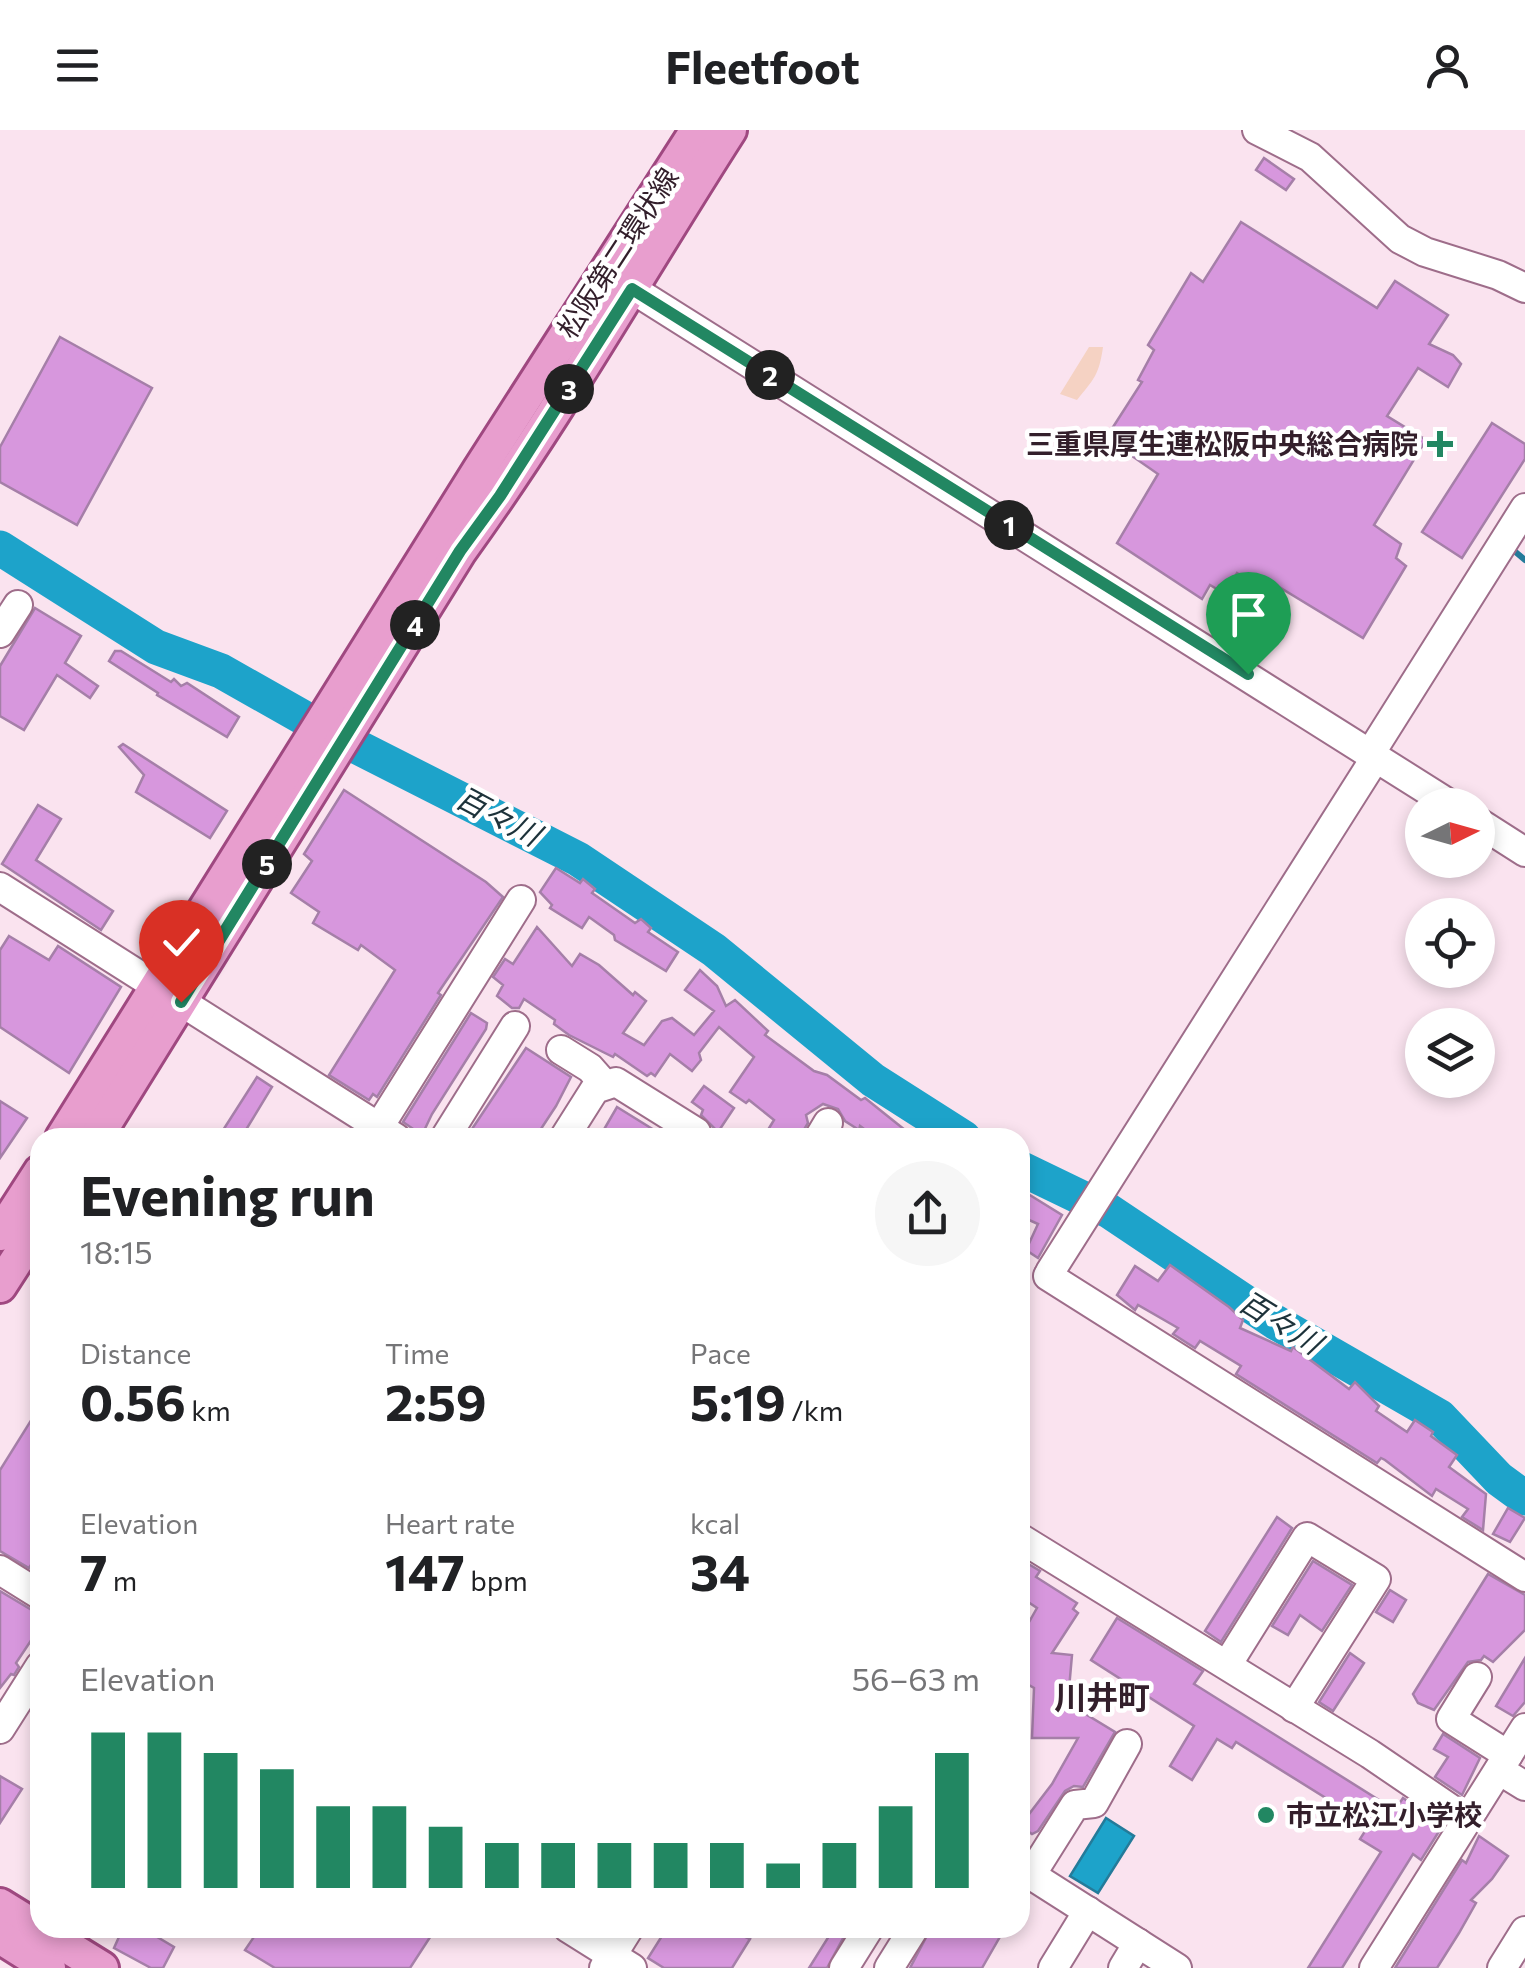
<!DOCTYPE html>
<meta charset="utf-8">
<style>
:root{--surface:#fff;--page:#f6f6f6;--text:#202124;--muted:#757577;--accent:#228762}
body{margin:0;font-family:Commissioner,"Noto Sans JP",sans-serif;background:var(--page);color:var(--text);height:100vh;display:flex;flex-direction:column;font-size:38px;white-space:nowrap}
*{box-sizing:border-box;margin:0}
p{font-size:32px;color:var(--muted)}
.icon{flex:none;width:55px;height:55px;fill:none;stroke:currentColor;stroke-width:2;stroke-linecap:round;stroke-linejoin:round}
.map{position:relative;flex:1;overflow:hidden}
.side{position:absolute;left:30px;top:998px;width:1000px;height:810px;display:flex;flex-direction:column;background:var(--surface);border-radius:30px;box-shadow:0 5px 15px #0003}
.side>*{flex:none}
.needle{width:65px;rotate:85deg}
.tools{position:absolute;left:1405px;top:658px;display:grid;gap:20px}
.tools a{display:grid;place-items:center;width:90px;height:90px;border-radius:50%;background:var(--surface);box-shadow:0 5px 15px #0003;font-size:50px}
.pin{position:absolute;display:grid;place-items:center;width:85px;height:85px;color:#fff;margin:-102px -42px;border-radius:50% 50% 50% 0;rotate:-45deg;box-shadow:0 0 10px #0007}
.pin .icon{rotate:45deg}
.km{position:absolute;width:50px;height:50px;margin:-25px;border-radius:50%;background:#222;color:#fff;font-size:28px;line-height:50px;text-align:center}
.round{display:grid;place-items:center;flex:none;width:105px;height:105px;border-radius:52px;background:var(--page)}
.summary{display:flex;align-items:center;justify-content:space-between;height:170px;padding:0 50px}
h1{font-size:55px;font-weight:700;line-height:75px}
.figures{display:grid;grid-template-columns:repeat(3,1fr);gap:15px;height:170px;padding:10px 50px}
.figures div{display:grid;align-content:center}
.figures b{font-size:50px;font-weight:700}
.figures small{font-size:28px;font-weight:400}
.figures p{font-size:28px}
.chart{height:280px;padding:20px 50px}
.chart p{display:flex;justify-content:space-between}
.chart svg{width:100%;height:180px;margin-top:10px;stroke:var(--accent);stroke-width:6}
header{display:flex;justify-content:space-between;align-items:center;height:130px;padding:0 50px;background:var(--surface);font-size:45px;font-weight:700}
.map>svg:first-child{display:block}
.green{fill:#f5d2c3}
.water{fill:#1da3ca;stroke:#247b9a;stroke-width:2.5}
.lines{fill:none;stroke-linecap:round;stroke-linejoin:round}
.stream{stroke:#247b9a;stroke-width:6}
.river{stroke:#1da3ca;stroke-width:35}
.building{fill:#d797dd;stroke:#a57fa8;stroke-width:2.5}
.minor-casing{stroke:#9e6d8a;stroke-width:32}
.major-casing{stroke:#9f4880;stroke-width:38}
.minor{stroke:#fff;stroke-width:28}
.major{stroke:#e89ece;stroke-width:32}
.route-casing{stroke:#fff;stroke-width:20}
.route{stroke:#228762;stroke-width:12}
.poi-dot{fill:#228762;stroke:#fff;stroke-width:4}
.labels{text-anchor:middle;stroke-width:9;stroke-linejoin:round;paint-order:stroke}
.street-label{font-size:28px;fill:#331f2b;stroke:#fff}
.poi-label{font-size:28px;font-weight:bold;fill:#331f2b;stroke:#fff;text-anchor:end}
.water-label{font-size:30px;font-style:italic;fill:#1d323a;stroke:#fff}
.quarter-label{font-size:32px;font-weight:bold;fill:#331f2b;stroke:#fff}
</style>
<header><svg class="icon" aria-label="menu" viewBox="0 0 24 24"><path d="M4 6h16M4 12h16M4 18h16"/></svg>Fleetfoot<svg class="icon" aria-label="person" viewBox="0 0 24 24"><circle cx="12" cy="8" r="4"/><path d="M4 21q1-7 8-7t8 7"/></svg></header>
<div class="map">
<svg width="1525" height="1838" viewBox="0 0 1525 1838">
<rect width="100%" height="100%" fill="#fae3ef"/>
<path class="green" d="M 1089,217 L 1103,217 C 1099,245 1094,249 1077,270 L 1060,264 Z"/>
<path class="water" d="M 1106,1688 L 1134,1706 L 1098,1763 L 1070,1746 Z"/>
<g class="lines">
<path class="stream" d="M 1512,419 L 1525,430"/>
<g class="river">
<path d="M 0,418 L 156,517 L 221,541 L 334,605 L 578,729 L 714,820 L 873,950 L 964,1008"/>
<path d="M 1020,1038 L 1109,1081 L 1275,1192 L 1440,1287 L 1499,1349 L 1525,1368"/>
</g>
</g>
<g class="building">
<path d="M 1264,28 L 1294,49 L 1286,60 L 1256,40 Z"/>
<path d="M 1241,92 L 1377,178 L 1395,151 L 1448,185 L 1429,214 L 1453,225 L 1461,234 L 1448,257 L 1418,238 L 1387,286 L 1426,310 L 1374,395 L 1401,414 L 1396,428 L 1406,436 L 1363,508 L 1279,457 L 1273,466 L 1237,443 L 1225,464 L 1210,455 L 1202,469 L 1117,413 L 1158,344 L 1106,308 L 1142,252 L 1138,250 L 1154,220 L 1148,215 L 1191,143 L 1203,152 Z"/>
<path d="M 60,207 L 152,258 L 77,395 L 0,352 L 0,317 Z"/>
<path d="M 1492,293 L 1525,314 L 1525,329 L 1462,428 L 1422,402 Z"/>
<path d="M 35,478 L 81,506 L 65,533 L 98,556 L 90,568 L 57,545 L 24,600 L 0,586 L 0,536 Z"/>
<path d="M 115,521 L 121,521 L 171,552 L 174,549 L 181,556 L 187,553 L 239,587 L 227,607 L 157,565 L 158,563 L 109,531 Z"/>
<path d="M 123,614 L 227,681 L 210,708 L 136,662 L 144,645 L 119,617 Z"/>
<path d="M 344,660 L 486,752 L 503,767 L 438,863 L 441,865 L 377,967 L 373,964 L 369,970 L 329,945 L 395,840 L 361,815 L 358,820 L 313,793 L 319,782 L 291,763 L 312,731 L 304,724 Z"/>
<path d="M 38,675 L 61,689 L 36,730 L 113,781 L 101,800 L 2,734 Z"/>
<path d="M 556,738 L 580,753 L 583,749 L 595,759 L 592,763 L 635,793 L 641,789 L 651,798 L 648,802 L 678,822 L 666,841 L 615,810 L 614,805 L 589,787 L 582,798 L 550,778 L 552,775 L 540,762 Z"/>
<path d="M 537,797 L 572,836 L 580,824 L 599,835 L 633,865 L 635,862 L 646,871 L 623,903 L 644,915 L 662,891 L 672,888 L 694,905 L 714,881 L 685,860 L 700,840 L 717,856 L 726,876 L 735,870 L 768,901 L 765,905 L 814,941 L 827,945 L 861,970 L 865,968 L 915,1008 L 876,1008 L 860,996 L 859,1000 L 845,991 L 838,979 L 823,974 L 806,985 L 808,993 L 799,1008 L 763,1008 L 774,990 L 749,970 L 746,973 L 730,962 L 754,927 L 719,897 L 699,923 L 701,930 L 692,941 L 670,924 L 655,946 L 651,943 L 647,946 L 615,924 L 613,927 L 569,905 L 554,894 L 555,890 L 524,869 L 519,878 L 512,878 L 497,866 L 503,855 L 493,847 L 505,829 L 513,834 Z"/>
<path d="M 9,806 L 49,830 L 58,816 L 121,857 L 69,943 L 0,897 L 0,820 Z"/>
<path d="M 471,883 L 487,893 L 486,899 L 432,984 L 422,1005 L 403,992 Z"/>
<path d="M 526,918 L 571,947 L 556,976 L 535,1008 L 478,1008 L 470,1002 Z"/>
<path d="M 257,947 L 272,957 L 241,1008 L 218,1008 Z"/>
<path d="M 704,956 L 734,978 L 718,1002 L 701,985 L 703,980 L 692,972 Z"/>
<path d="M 0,971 L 27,988 L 0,1028 Z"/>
<path d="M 617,977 L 667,1008 L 599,1008 Z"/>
<path d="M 1020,1059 L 1062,1085 L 1038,1128 L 1026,1120 L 1038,1094 L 1020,1086 Z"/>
<path d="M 1170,1135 L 1229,1177 L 1243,1190 L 1240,1198 L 1291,1221 L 1293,1217 L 1349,1259 L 1355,1252 L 1379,1276 L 1376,1281 L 1407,1302 L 1415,1290 L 1433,1302 L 1431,1306 L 1457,1325 L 1449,1337 L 1486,1364 L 1483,1400 L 1462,1387 L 1468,1379 L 1436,1359 L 1432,1366 L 1385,1330 L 1381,1328 L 1377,1333 L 1236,1244 L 1241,1236 L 1200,1211 L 1195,1218 L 1173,1204 L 1178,1198 L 1138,1175 L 1135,1180 L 1117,1165 L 1135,1136 L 1158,1151 Z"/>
<path d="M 40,1276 L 40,1421 L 29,1438 L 0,1421 L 0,1340 Z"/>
<path d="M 1508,1378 L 1525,1388 L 1510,1412 L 1493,1404 Z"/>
<path d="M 1277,1387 L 1292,1398 L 1221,1512 L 1205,1501 Z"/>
<path d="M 1020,1429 L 1040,1441 L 1036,1447 L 1077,1473 L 1073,1479 L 1078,1483 L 1052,1523 L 1072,1525 L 1069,1559 L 1091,1571 L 1084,1583 L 1115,1602 L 1083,1657 L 1074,1656 L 1065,1661 L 1038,1701 L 1032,1704 L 1020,1696 L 1052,1654 L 1078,1608 L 1032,1608 L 1034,1558 L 1020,1550 L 1020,1508 L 1037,1478 L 1022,1468 L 1020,1471 Z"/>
<path d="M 1313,1431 L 1352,1455 L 1322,1501 L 1300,1485 L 1288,1505 L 1272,1496 Z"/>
<path d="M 1488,1444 L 1525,1465 L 1525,1500 L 1493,1532 L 1484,1526 L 1481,1530 L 1468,1532 L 1434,1580 L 1418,1573 L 1413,1564 Z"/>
<path d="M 1390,1460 L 1406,1470 L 1393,1492 L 1376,1482 Z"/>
<path d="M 0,1461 L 40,1485 L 40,1511 L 32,1509 L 16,1533 L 19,1537 L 14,1545 L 11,1544 L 0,1558 Z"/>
<path d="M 1117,1488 L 1203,1541 L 1194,1554 L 1395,1680 L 1403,1668 L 1443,1695 L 1421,1730 L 1413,1724 L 1342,1838 L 1308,1838 L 1381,1722 L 1360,1709 L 1369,1695 L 1236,1612 L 1232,1618 L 1217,1609 L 1192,1650 L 1170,1636 L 1194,1596 L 1091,1530 Z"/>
<path d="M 1350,1523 L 1364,1533 L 1333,1581 L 1319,1572 Z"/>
<path d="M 1525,1528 L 1525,1572 L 1513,1586 L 1496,1576 Z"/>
<path d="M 1443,1604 L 1480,1628 L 1462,1665 L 1435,1647 L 1448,1627 L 1434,1619 Z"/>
<path d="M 0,1646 L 22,1659 L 0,1693 Z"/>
<path d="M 1479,1706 L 1508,1726 L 1492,1749 L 1471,1770 L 1476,1773 L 1459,1803 L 1437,1838 L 1395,1838 L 1462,1730 L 1466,1733 Z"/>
<path d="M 123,1798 L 142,1798 L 174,1817 L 163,1838 L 151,1838 L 114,1818 Z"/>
<path d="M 260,1798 L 436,1798 L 410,1838 L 275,1838 L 245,1820 Z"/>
<path d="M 667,1798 L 725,1798 L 750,1809 L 732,1838 L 664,1838 L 648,1828 Z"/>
<path d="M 834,1798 L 848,1799 L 827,1838 L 809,1838 Z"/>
<path d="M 931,1798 L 1005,1798 L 982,1838 L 910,1838 Z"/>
</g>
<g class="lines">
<g class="minor-casing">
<g id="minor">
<path d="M 1257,0 L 1310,27 L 1400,109 L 1425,122 L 1498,145 L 1525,158"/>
<path d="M 632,159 L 1451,675"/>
<path d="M 0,503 L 18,475"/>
<path d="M 1370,624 L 1525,378"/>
<path d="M 1478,692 L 1525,722"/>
<path d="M 0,757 L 396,1008"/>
<path d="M 561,920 L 590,938 L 605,955"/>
<path d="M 372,1008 L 521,770"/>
<path d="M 445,1008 L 515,896"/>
<path d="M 564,1008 L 595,959 L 616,952 L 696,1002 L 693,1008"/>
<path d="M 819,1008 L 828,993"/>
<path d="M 1050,1142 L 1376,627"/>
<path d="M 1048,1146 L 1525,1447"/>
<path d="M 1020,1408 L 1370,1624 L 1467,1690"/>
<path d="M 0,1440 L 40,1465"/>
<path d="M 1227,1535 L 1307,1407 L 1376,1449 L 1294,1578"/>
<path d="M 1477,1547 L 1451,1589 L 1508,1625"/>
<path d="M 0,1599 L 40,1536"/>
<path d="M 1499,1640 L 1525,1656"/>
<path d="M 1020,1738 L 1177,1838"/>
<path d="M 1031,1745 L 1075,1675 L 1094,1673 L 1127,1614"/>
<path d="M 568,1798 L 632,1838"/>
<path d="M 604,1838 L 629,1798"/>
<path d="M 844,1838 L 869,1798"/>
<path d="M 889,1838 L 914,1798"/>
<path d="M 1053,1838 L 1088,1781"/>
<path d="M 1123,1838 L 1138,1813"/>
<path d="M 1374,1838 L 1525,1598"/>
<path d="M 1502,1838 L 1525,1801"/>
</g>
</g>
<g class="major-casing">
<g id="major">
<path d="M 62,1008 L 479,340 L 697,0"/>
<path d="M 96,1008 L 460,421 C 558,286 640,140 730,0"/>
<path d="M 0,1104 L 40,1042"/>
<path d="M 0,1156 L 40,1094"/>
<path d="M 0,1775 L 102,1838"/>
<path d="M 0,1807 L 49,1838"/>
</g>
</g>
<use href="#minor" class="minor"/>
<use href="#major" class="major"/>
</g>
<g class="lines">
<g class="route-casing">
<path id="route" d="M 181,872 L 460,421 L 500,366 L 632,159 L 1248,544"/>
</g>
<use href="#route" class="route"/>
</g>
<g class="poi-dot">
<path d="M1435 299h10v10h10v10h-10v10h-10v-10h-10v-10h10z"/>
<circle cx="1266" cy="1685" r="10"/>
</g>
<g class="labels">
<g class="street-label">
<text transform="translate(618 123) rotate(-57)" y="10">松阪第二環状線</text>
</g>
<g class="poi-label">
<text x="1418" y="324">三重県厚生連松阪中央総合病院</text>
<text x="1286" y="1695" text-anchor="start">市立松江小学校</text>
</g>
<g class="water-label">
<text transform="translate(498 687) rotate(28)" y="10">百々川</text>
<text transform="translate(1280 1193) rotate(32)" y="10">百々川</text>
</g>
<g class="quarter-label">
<text x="1102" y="1579">川井町</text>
</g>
</g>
</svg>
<div class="tools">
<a><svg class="needle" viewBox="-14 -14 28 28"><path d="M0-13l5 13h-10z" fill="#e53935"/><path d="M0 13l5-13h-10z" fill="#757577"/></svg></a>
<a><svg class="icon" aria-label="locate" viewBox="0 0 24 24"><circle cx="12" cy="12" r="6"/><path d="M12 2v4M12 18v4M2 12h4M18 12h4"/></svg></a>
<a><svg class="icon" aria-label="layers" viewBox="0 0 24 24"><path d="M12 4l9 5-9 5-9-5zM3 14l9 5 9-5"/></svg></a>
</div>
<div class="pin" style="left:1248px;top:544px;background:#1e9e55"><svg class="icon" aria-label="arrive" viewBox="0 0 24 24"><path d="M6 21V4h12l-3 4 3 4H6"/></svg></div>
<div class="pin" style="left:181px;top:872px;background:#d93025"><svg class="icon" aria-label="check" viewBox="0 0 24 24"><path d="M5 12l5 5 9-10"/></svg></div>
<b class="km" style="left:1009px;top:395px">1</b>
<b class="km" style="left:770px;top:245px">2</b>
<b class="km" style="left:569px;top:259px">3</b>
<b class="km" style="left:415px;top:495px">4</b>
<b class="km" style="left:267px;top:734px">5</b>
<section class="side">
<div class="summary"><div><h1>Evening run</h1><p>18:15</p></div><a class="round"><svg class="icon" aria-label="share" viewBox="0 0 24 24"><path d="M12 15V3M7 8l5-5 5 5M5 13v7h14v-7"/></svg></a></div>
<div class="figures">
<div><p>Distance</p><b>0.56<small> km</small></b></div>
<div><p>Time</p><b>2:59</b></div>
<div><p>Pace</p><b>5:19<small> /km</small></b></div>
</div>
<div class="figures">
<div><p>Elevation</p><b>7<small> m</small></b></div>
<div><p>Heart rate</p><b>147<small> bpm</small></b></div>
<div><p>kcal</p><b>34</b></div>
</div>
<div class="chart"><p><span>Elevation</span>56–63 m</p>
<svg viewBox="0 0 160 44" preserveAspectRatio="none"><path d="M5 44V6M15 44V6M25 44V11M35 44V15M45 44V24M55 44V24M65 44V29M75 44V33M85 44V33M95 44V33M105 44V33M115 44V33M125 44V38M135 44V33M145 44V24M155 44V11"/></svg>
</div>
</section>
</div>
